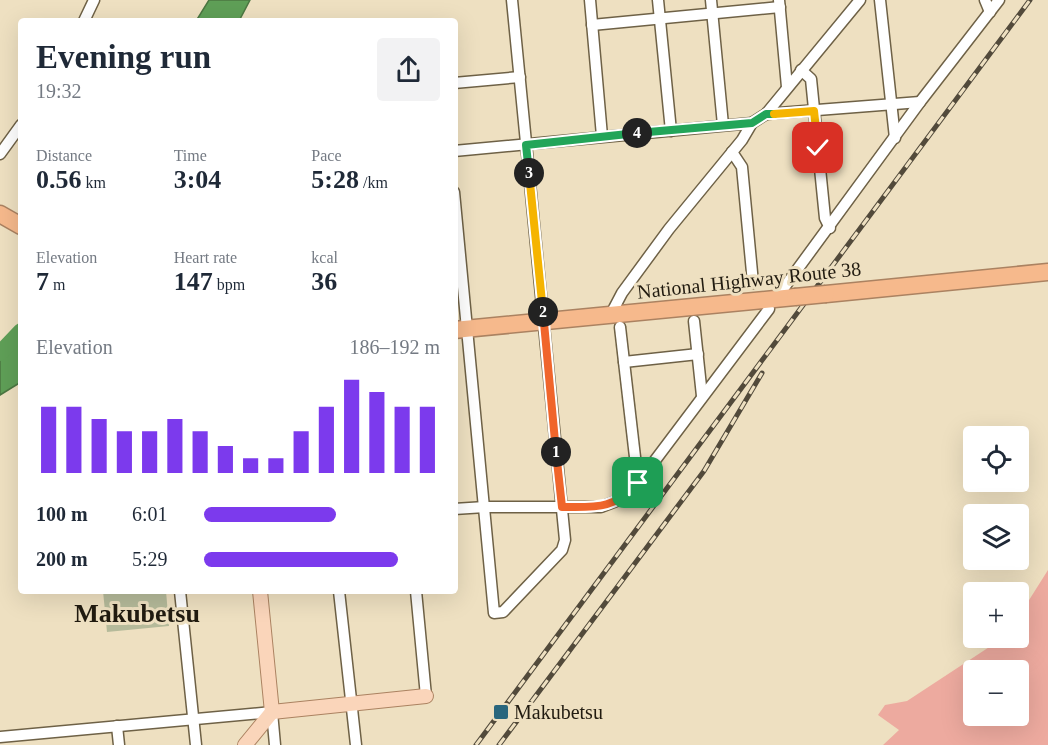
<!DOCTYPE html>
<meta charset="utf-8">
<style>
:root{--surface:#fff;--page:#f2f2f3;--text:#1f2937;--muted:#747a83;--accent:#7c3aed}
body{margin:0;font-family:"Times New Roman",serif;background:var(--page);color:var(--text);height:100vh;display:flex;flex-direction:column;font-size:22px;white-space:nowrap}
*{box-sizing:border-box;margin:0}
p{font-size:20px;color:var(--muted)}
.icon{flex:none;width:33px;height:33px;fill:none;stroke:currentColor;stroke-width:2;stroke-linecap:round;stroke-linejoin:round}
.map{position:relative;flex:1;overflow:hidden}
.details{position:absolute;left:18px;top:18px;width:440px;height:576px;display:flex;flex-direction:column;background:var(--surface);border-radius:6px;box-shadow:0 6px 24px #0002}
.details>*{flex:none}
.tools{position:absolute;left:963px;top:426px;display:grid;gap:12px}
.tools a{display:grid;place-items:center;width:66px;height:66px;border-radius:6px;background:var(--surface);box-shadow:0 6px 24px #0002;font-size:30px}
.pin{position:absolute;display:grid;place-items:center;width:51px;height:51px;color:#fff;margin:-26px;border-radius:12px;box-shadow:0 3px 9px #0006}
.km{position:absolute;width:30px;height:30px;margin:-15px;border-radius:50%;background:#222;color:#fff;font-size:16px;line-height:30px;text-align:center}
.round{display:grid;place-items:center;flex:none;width:63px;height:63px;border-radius:6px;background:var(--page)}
.summary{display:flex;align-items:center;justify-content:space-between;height:102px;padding:0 18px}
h1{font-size:33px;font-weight:800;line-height:45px}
.figures{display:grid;grid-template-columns:repeat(3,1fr);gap:9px;height:102px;padding:6px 18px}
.figures div{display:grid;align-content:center}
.figures b{font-size:26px;font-weight:800}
.figures small{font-size:16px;font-weight:400}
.figures p{font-size:16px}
.chart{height:168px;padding:12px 18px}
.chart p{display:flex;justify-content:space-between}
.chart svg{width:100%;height:108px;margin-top:6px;stroke:var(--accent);stroke-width:6}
ul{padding:0 18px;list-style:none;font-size:20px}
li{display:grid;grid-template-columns:96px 72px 1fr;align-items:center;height:45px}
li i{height:15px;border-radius:8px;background:var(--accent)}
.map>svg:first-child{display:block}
.green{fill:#edaa9f;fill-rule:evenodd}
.water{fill:#5f9f57;stroke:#4c7742;stroke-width:1.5}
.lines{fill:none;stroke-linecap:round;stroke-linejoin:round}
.river{stroke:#5f9f57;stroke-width:16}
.building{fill:#b5ba9a}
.minor-casing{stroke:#6e6146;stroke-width:13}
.major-casing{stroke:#ab8261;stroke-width:16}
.highway-casing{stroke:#ab8261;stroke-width:19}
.minor{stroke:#fff;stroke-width:10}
.major{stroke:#fad5ba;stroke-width:14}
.highway{stroke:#f6b98c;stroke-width:16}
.rail-casing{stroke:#524a3b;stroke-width:5}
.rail{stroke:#eee0c1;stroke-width:3;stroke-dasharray:9;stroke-linecap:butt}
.highway-bridge-casing{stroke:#ab8261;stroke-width:19;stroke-linecap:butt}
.highway-bridge{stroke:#f6b98c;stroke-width:16}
.split-1-casing{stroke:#fff;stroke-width:12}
.split-2-casing{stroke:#fff;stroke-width:12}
.split-3-casing{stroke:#fff;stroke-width:12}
.split-4-casing{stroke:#fff;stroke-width:12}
.split-5-casing{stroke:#fff;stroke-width:12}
.split-6-casing{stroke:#fff;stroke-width:12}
.split-1{stroke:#f0652b;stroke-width:8}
.split-2{stroke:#f0652b;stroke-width:8}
.split-3{stroke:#f5b400;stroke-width:8}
.split-4{stroke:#22a559;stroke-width:8}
.split-5{stroke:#22a559;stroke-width:8}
.split-6{stroke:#f5b400;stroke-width:8}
.poi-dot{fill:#29667d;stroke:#eee0c1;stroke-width:2}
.labels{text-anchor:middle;stroke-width:6;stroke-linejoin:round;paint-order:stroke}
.street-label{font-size:20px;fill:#211b10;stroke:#eee0c1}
.poi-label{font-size:20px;fill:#211b10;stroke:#eee0c1;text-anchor:start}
.district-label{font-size:26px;font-weight:bold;fill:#211b10;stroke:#eee0c1}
</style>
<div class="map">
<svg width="1048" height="745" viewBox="0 0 1048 745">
<rect width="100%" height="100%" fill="#eee0c1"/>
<path class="green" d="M 1048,570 L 1048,745 L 883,745 L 899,730 L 878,715 L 885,705 L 907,701 L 1003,638 L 1018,638 L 1019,616 ZM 974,670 L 1018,670 L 1018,716 L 974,716 Z"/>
<g class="water">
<path d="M 209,0 L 250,0 L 239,21 L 196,21 Z"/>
<path d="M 21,338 L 21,382 L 0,395 L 0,351 Z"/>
</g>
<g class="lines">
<path class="river" d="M 0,353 L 21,331"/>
</g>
<path class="building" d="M 103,591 L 166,591 L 169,626 L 107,632 Z"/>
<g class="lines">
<g class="minor-casing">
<g id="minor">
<path d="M 590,0 L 602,136"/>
<path d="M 658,0 L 671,131"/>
<path d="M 711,0 L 723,125"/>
<path d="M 779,0 L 787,87"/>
<path d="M 880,0 L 895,138"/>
<path d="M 985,0 L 990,12"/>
<path d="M 84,21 L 94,0"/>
<path d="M 592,25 L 780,7"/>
<path d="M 801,70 L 811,79 L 825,218 L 830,228"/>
<path d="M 454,83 L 520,77"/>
<path d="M 766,114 L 920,102"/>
<path d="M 454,151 L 752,123"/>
<path d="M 732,152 L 742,167 L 753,283"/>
<path d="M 0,154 L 21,125"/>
<path d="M 454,192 L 494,613 L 503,612 L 562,550 L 565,540 L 512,0"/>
<path d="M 783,289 L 920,102 L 999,0"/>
<path d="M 611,314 L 622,293 L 669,229 L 742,140 L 752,123 L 766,114 L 860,0"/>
<path d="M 694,321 L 702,396"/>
<path d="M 620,327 L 638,483"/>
<path d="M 624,362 L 698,354"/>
<path d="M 454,509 L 485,507 L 601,507 L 624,498 L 638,483 L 769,309"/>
<path d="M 180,591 L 196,745"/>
<path d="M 339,591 L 356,745"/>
<path d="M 416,591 L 426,696"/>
<path d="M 117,726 L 119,745"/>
<path d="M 0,737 L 272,712 L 275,745"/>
</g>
</g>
<g class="major-casing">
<g id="major">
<path d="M 272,712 L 426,696"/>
<path d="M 245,745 L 272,712 L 260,591"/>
</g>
</g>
<g class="highway-casing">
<g id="highway">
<path d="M 0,214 L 21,226"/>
<path d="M 826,294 L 1048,272"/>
<path d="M 454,330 L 795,297"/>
</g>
</g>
<use href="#minor" class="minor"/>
<use href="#major" class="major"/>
<use href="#highway" class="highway"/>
<g class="rail-casing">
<g id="rail">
<path d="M 476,745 L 1030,0"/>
<path d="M 499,745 L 704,471 L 762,373"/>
</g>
</g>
<use href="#rail" class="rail"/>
<g class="highway-bridge-casing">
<path id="highway-bridge" d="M 795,297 L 826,294"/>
</g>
<use href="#highway-bridge" class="highway-bridge"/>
</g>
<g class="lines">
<g class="split-1-casing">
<path id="split-1" d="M 556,452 L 562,507 C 597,507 612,510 638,483"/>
</g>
<g class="split-2-casing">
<path id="split-2" d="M 543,312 L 556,452"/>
</g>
<g class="split-3-casing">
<path id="split-3" d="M 529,173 L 543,312"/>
</g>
<g class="split-4-casing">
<path id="split-4" d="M 529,173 L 526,145 L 637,133"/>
</g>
<g class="split-5-casing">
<path id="split-5" d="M 637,133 L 752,123 L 766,114 L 774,114"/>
</g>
<g class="split-6-casing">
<path id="split-6" d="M 774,114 L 814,111 L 818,148"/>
</g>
<use href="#split-1" class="split-1"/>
<use href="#split-2" class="split-2"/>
<use href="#split-3" class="split-3"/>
<use href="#split-4" class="split-4"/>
<use href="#split-5" class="split-5"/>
<use href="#split-6" class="split-6"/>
</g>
<rect class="poi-dot" x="493" y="704" width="16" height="16" rx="3"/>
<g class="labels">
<g class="street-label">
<text transform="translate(749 280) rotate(-6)" y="7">National Highway Route 38</text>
</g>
<g class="poi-label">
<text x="514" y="719">Makubetsu</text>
</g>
<g class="district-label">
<text x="137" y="622">Makubetsu</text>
</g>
</g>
</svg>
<div class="tools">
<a><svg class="icon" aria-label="locate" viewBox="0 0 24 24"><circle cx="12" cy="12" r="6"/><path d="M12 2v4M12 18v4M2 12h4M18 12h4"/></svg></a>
<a><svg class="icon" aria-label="layers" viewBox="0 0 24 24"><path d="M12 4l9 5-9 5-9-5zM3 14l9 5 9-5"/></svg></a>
<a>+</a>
<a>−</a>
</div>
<div class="pin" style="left:638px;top:483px;background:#1e9e55"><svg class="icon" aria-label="arrive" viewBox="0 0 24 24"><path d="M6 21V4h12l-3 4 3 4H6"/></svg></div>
<div class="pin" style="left:818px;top:148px;background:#d93025"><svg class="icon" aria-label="check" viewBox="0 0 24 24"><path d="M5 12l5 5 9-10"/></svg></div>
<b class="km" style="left:556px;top:452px">1</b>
<b class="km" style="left:543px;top:312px">2</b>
<b class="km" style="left:529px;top:173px">3</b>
<b class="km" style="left:637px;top:133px">4</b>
<section class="details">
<div class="summary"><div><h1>Evening run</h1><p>19:32</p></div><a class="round"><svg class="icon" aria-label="share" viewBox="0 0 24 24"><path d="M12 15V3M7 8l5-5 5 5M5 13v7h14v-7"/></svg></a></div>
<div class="figures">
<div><p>Distance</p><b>0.56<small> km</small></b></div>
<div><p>Time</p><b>3:04</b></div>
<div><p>Pace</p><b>5:28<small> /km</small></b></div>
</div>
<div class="figures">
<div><p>Elevation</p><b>7<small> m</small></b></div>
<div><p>Heart rate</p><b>147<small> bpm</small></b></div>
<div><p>kcal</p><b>36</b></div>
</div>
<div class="chart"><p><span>Elevation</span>186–192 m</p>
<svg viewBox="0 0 160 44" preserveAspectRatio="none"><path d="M5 44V17M15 44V17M25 44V22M35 44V27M45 44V27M55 44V22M65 44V27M75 44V33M85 44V38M95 44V38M105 44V27M115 44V17M125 44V6M135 44V11M145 44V17M155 44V17"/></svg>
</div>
<ul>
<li><b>100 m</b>6:01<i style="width:56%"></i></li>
<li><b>200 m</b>5:29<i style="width:82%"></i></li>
</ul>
</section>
</div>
